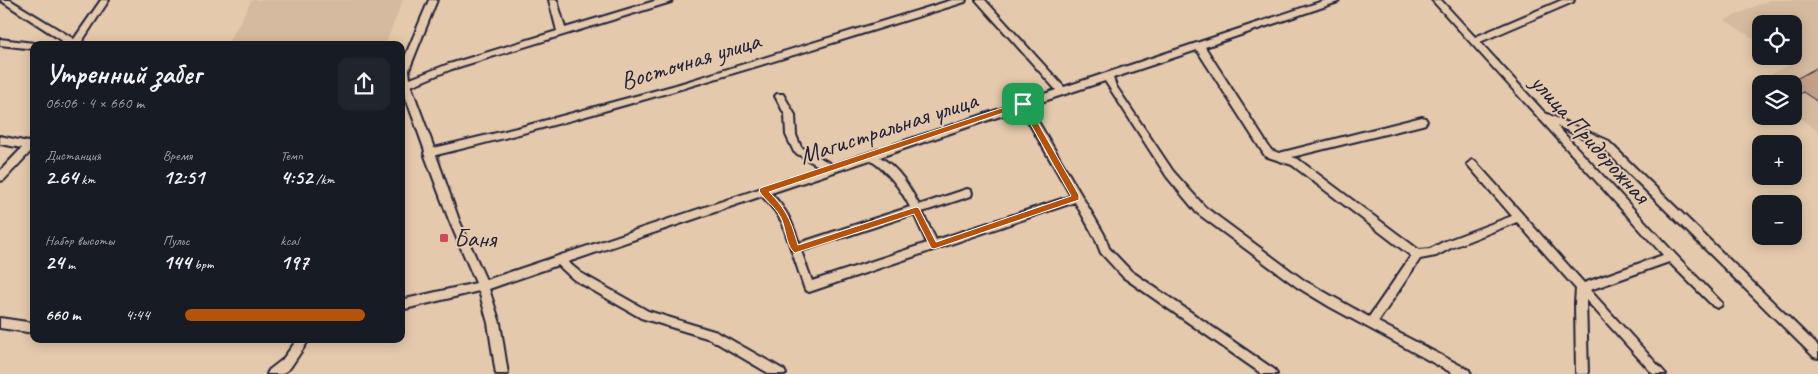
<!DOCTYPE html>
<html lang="ru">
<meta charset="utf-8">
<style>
:root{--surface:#171b24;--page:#20242c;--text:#f1f3f6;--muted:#9ea1a6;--accent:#b45309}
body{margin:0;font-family:Caveat,sans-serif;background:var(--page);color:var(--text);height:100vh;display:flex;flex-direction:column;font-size:19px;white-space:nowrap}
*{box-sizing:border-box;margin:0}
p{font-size:16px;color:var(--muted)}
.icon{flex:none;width:28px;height:28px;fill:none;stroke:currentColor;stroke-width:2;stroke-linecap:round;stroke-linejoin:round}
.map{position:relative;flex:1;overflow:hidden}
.sheet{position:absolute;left:30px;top:41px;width:375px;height:302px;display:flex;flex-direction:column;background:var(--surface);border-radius:10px;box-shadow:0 2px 12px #0003}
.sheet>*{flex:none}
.tools{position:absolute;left:1752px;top:15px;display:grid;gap:10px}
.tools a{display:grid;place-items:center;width:50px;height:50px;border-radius:10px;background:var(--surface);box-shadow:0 2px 12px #0003;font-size:25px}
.pin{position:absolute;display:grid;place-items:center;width:42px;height:42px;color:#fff;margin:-21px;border-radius:10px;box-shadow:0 2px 8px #0006}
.round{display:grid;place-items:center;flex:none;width:52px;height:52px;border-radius:10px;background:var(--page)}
.head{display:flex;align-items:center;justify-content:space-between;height:85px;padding:0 15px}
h1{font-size:28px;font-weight:600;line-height:38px}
.metrics{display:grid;grid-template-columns:repeat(3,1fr);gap:8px;height:85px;padding:5px 15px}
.metrics div{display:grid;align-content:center}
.metrics b{font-size:21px;font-weight:600}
.metrics small{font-size:14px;font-weight:400}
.metrics p{font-size:14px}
ul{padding:0 15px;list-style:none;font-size:16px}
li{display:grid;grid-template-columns:80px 60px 1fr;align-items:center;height:38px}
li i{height:12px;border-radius:6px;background:var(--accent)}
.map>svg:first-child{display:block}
.built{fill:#d6ba9f}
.building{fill:#c4a088;stroke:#22223b}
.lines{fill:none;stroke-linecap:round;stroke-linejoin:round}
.minor-casing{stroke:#22223b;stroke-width:4}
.minor{fill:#e4c9ac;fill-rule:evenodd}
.route{fill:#b45309;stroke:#fff;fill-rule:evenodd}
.poi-dot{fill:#d1495b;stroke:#e4c9ac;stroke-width:2}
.labels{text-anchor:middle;stroke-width:4;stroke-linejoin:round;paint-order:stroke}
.street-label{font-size:25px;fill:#22223b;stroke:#e4c9ac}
.poi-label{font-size:25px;fill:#22223b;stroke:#e4c9ac;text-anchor:start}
</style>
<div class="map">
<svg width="1818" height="374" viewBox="0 0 1818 374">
<rect width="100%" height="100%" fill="#e4c9ac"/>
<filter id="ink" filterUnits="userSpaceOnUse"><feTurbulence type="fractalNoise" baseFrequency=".02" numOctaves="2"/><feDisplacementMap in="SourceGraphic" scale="10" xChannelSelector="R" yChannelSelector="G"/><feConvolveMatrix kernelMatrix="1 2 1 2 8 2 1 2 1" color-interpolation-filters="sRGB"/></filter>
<g filter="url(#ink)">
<g class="built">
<path d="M 252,0 L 403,0 L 385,45 L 227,45 Z"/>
<path d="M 1769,0 L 1818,0 L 1818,131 L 1794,114 L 1794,84 L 1761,84 L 1761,91 L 1751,84 L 1791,64 L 1780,56 L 1794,56 L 1794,24 L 1761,24 L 1761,44 L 1725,20 Z"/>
</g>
<path class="building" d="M 1818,67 L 1818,102 L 1803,92 L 1798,96 L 1794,93 L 1794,80 Z"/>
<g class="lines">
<g class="minor-casing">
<g id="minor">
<path d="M 0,0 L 10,0 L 74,39 L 101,0 L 109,0 L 81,43 L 81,45 L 58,45 L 59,43 L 64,42 Z"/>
<path d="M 429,0 L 437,0 L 409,70 L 410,79 L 446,65 L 557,31 L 549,0 L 557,0 L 565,28 L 658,0 L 672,0 L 671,2 L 452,69 L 411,86 L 434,148 L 521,127 L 676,85 L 952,0 L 966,0 L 965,2 C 790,56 615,112 436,155 L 459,220 L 486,280 L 822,168 L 794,152 L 786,135 L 785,115 L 775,96 L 777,94 L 783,94 L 795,115 L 796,135 L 801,147 L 833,165 L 1056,90 L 976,0 L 985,0 L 1064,87 L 1326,0 L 1339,0 L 1338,2 L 1205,47 L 1271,150 L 1279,153 L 1422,117 L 1425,118 L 1427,121 L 1425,124 L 1422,125 L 1292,157 L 1298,159 L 1419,250 L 1430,249 L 1443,242 L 1512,216 L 1467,164 L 1472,160 L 1475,161 L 1584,283 L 1663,255 L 1432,0 L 1441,0 L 1475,37 L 1562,0 L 1574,0 L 1573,2 L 1480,42 L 1545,113 L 1607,140 L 1818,346 L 1818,358 L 1814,357 L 1601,146 L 1557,126 L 1675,254 L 1722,303 L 1721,306 L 1717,308 L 1713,306 L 1669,262 L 1590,290 L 1666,374 L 1653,374 L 1586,300 L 1588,374 L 1576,374 L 1575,303 L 1576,289 L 1517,222 L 1451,248 L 1436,256 L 1420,259 L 1378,322 L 1469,370 L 1471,374 L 1454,374 L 1330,307 L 1297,287 L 1197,213 L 1167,177 L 1105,81 L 1029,106 L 1104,234 L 1109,248 L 1131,271 L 1275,370 L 1277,374 L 1262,374 L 1123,277 L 1101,253 L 1095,238 L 1075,202 L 809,292 L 805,290 L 804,287 L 782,222 L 775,211 L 762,196 L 568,262 L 581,273 L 648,311 L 717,332 L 784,370 L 786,374 L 770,374 L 710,339 L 641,318 L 573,279 L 558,265 L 489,289 L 500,323 L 508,374 L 496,374 L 488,323 L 479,291 L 401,310 L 401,300 L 476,283 L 449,220 L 424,153 L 425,151 L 401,84 L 401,66 ZM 1197,50 L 1265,156 L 1292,165 L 1411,256 L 1369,317 L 1305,281 L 1205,207 L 1173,171 L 1116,86 L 1113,78 ZM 1021,109 L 1071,196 L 936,240 L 922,212 L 971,196 L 972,193 L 971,190 L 967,189 L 919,205 C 909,186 899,168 880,157 ZM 870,160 C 889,172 900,188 910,207 L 799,243 C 792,222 787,210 771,193 ZM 914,214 L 927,243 L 812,281 L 801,251 Z"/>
<path d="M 0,39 L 34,43 L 38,45 L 34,45 L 34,49 L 0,45 Z"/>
<path d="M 0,136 L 28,142 L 34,138 L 34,148 L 4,180 L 0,181 L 0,171 L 22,148 L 0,144 Z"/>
<path d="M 0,318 L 34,323 L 34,333 L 0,328 Z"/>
<path d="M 297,340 L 309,340 L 290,368 L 282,374 L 267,374 L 269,370 L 282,360 Z"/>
</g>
</g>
<use href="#minor" class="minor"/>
</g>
</g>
<path class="route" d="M 1023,101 L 1026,102 L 1079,195 L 1079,200 L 934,249 L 931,248 L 914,214 L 795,253 C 787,248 786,232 783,223 C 779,209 766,202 759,191 L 760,188 ZM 1021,107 L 1071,196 L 936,242 L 919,208 L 916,207 L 798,245 C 791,221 787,210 769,192 Z"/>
<rect class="poi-dot" x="439" y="233" width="10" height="10" rx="2.5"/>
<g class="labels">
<g class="street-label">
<text transform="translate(690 60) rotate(-17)" y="9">Восточная улица</text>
<text transform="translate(888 127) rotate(-18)" y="9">Магистральная улица</text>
<text transform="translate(1591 138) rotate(48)" y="9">улица Придорожная</text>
</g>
<g class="poi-label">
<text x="454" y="247">Баня</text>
</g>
</g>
</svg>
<div class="tools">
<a><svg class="icon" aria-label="locate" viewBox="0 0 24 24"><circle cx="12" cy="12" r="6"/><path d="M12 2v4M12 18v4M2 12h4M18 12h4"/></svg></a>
<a><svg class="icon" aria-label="layers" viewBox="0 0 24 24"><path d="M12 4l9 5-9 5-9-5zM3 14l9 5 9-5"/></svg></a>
<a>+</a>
<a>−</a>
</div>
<div class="pin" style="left:1023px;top:104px;background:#1e9e55"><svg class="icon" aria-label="arrive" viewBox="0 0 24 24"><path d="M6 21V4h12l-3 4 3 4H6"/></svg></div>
<section class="sheet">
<div class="head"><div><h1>Утренний забег</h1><p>06:06 · 4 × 660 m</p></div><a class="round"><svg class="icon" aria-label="share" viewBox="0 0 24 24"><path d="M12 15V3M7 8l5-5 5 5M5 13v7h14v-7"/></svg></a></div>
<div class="metrics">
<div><p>Дистанция</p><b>2.64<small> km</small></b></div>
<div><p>Время</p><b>12:51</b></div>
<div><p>Темп</p><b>4:52<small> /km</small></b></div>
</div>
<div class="metrics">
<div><p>Набор высоты</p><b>24<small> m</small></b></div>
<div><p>Пульс</p><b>144<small> bpm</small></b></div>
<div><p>kcal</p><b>197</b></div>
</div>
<ul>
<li><b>660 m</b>4:44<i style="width:88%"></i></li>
</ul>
</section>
</div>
